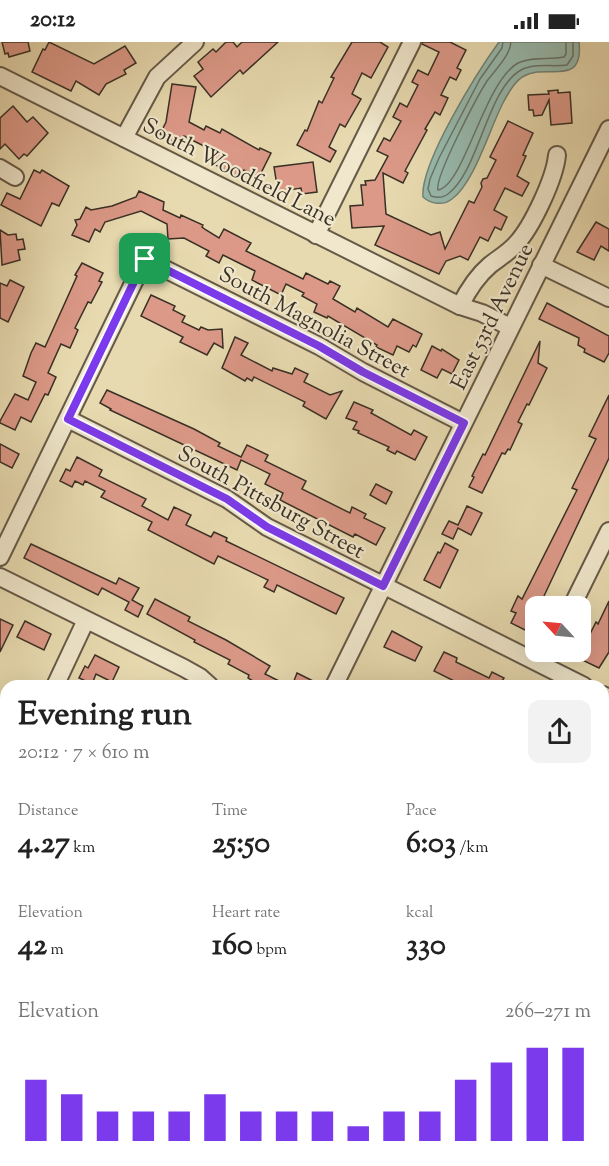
<!DOCTYPE html>
<meta charset="utf-8">
<style>
:root{--surface:#fff;--page:#f2f2f2;--text:#222;--muted:#767676;--accent:#7c3aed}
body{margin:0;font-family:"Sorts Mill Goudy",serif;background:var(--page);color:var(--text);height:100vh;display:flex;flex-direction:column;font-size:22px;white-space:nowrap}
*{box-sizing:border-box;margin:0}
p{font-size:20px;color:var(--muted)}
.icon{flex:none;width:33px;height:33px;fill:none;stroke:currentColor;stroke-width:2;stroke-linecap:round;stroke-linejoin:round}
.map{position:relative;flex:1;overflow:hidden}
.sheet{position:absolute;left:0px;top:638px;width:609px;height:488px;display:flex;flex-direction:column;background:var(--surface);border-radius:18px 18px 0 0;box-shadow:0 6px 24px #0002}
.sheet>*{flex:none}
.needle{width:39px;rotate:296deg}
.fabs{position:absolute;left:525px;top:554px;display:grid;gap:12px}
.fabs a{display:grid;place-items:center;width:66px;height:66px;border-radius:12px;background:var(--surface);box-shadow:0 6px 24px #0002;font-size:30px}
.pin{position:absolute;display:grid;place-items:center;width:51px;height:51px;color:#fff;margin:-26px;border-radius:12px;box-shadow:0 3px 9px #0006}
.round{display:grid;place-items:center;flex:none;width:63px;height:63px;border-radius:12px;background:var(--page)}
.summary{display:flex;align-items:center;justify-content:space-between;height:102px;padding:0 18px}
h1{font-size:33px;font-weight:800;line-height:45px}
.stats{display:grid;grid-template-columns:repeat(3,1fr);gap:9px;height:102px;padding:6px 18px}
.stats div{display:grid;align-content:center}
.stats b{font-size:30px;font-weight:800}
.stats small{font-size:16px;font-weight:400}
.stats p{font-size:16px}
.chart{height:168px;padding:12px 18px}
.chart p{display:flex;justify-content:space-between}
.chart svg{width:100%;height:108px;margin-top:6px;stroke:var(--accent);stroke-width:6}
.status{display:flex;justify-content:space-between;align-items:center;height:42px;padding:0 30px;background:var(--surface);direction:ltr}
.status svg{height:16px;fill:currentColor}
.map>svg:first-child{display:block}
.water{fill:#97baae;stroke:#718377;stroke-width:1.5}
.lines{fill:none;stroke-linecap:round;stroke-linejoin:round}
.shore{stroke:#68756a;stroke-width:1.5}
.building{fill:#dc9988;stroke:#393025;stroke-width:1.5}
.minor-casing{stroke:#655a48;stroke-width:20}
.path{stroke:#393025;stroke-width:2;stroke-dasharray:4.5 3;stroke-linecap:butt}
.minor{stroke:#f0e7cc;stroke-width:16}
.route-casing{stroke:#fff;stroke-width:12}
.route{stroke:#7c3aed;stroke-width:8}
.labels{text-anchor:middle;stroke-width:4.5;stroke-linejoin:round;paint-order:stroke}
.street-label{font-size:22px;fill:#393025;stroke:#f0e7cc}
</style>
<div class="status"><b>20:12</b><svg viewBox="0 0 49 12"><path d="M0 12V9h3v3zM5 12V6h3v6zM10 12V3h3v9zM15 12V0h3v12zM26 1h20v11H26zM47 4h2v5h-2z"/></svg></div>
<div class="map">
<svg width="609" height="1124" viewBox="0 0 609 1124">
<rect width="100%" height="100%" fill="#e8dab0"/>
<filter id="stains"><feTurbulence type="fractalNoise" baseFrequency=".00333" numOctaves="4"/><feColorMatrix values="0 0 0 0 .2 0 0 0 0 .09 0 0 0 0 .02 0 0 0 .5 -.17"/></filter>
<radialGradient id="worn" r=".72"><stop offset=".6" stop-color="#630" stop-opacity="0"/><stop offset="1" stop-color="#630" stop-opacity=".3"/></radialGradient>
<path class="water" d="M 499,0 L 579,0 C 584,46 547,21 524,34 C 515,39 509,50 504,59 C 490,85 475,140 452,157 C 443,164 431,162 423,155 C 420,121 478,29 499,0 Z"/>
<g class="lines">
<g class="shore">
<path d="M 503,0 L 502,6 L 480,37 L 439,116 L 430,137 L 428,147 L 431,154 C 437,156 443,156 448,152 C 479,129 487,47 521,28 C 534,21 553,25 567,23 L 573,14 L 573,0"/>
<path d="M 511,0 C 510,14 495,28 487,39 C 478,53 434,136 438,148 C 464,144 484,40 518,21 C 532,14 549,18 564,15 L 566,12 L 566,0"/>
</g>
</g>
<g class="building">
<path d="M 2,0 L 28,0 L 30,9 L 9,15 L 8,11 L 5,12 Z"/>
<path d="M 49,0 L 94,22 L 125,4 L 136,21 L 124,28 L 126,32 L 106,42 L 99,53 L 76,39 L 71,49 L 32,30 L 43,7 L 45,8 Z"/>
<path d="M 226,0 L 233,0 L 237,5 L 242,0 L 278,0 L 243,32 L 240,28 L 211,55 L 194,34 L 203,27 L 198,20 L 213,7 L 216,10 Z"/>
<path d="M 352,0 L 380,0 L 388,5 L 371,36 L 362,31 L 352,52 L 361,57 L 345,85 L 340,82 L 329,105 L 336,109 L 330,120 L 297,103 L 305,88 L 307,89 L 319,59 L 322,61 L 334,36 L 331,35 Z"/>
<path d="M 422,0 L 450,0 L 466,8 L 457,26 L 461,28 L 456,38 L 450,35 L 441,53 L 448,56 L 440,73 L 435,70 L 425,87 L 427,88 L 405,129 L 408,131 L 403,141 L 383,131 L 386,172 L 431,193 L 440,190 L 445,207 L 469,159 L 474,161 L 482,145 L 481,141 L 483,137 L 487,136 L 496,118 L 490,115 L 508,79 L 533,91 L 523,113 L 526,114 L 517,134 L 529,141 L 522,154 L 505,146 L 494,168 L 507,175 L 501,188 L 495,185 L 488,199 L 480,195 L 468,218 L 460,214 L 446,219 L 439,232 L 375,203 L 384,184 L 352,186 L 350,164 L 363,163 L 361,143 L 366,143 L 365,139 L 375,138 L 388,114 L 377,109 L 384,96 L 390,99 L 401,79 L 393,75 L 400,61 L 407,65 L 418,43 L 412,40 L 418,28 L 428,33 L 439,10 L 422,2 Z"/>
<path d="M 172,42 L 196,45 L 189,80 L 204,88 L 206,84 L 220,91 L 222,87 L 259,108 L 260,106 L 271,111 L 259,135 L 244,128 L 240,136 L 226,129 L 209,119 L 214,109 L 184,94 L 179,103 L 160,92 L 166,80 Z"/>
<path d="M 558,48 L 558,51 L 570,50 L 572,81 L 551,83 L 549,58 L 542,73 L 534,74 L 533,68 L 529,68 L 528,53 L 549,52 L 548,49 Z"/>
<path d="M 13,64 L 27,80 L 33,75 L 48,91 L 27,114 L 24,112 L 19,117 L 5,102 L 0,107 L 0,76 Z"/>
<path d="M 313,120 L 317,150 L 302,152 L 301,146 L 278,150 L 274,125 Z"/>
<path d="M 34,128 L 40,131 L 42,128 L 69,144 L 59,164 L 52,161 L 41,184 L 1,163 L 7,151 L 20,157 Z"/>
<path d="M 139,149 L 164,160 L 163,168 L 180,176 L 181,173 L 203,183 L 202,185 L 206,188 L 219,196 L 224,187 L 251,201 L 246,209 L 303,237 L 306,231 L 328,242 L 330,239 L 340,244 L 333,257 L 355,270 L 357,266 L 388,285 L 393,277 L 422,292 L 416,305 L 413,303 L 409,310 L 397,304 L 393,313 L 376,305 L 377,303 L 328,274 L 327,276 L 314,270 L 317,262 L 302,254 L 304,251 L 286,242 L 281,253 L 252,238 L 255,229 L 223,213 L 219,221 L 206,214 L 209,209 L 184,196 L 168,197 L 167,182 L 141,169 L 105,180 L 100,190 L 95,187 L 89,200 L 72,193 L 77,183 L 75,178 L 80,177 L 86,165 L 91,168 L 112,164 L 136,155 Z"/>
<path d="M 596,180 L 609,187 L 609,209 L 601,204 L 594,218 L 577,210 Z"/>
<path d="M 0,188 L 8,193 L 16,192 L 17,198 L 23,197 L 25,207 L 18,208 L 20,218 L 2,223 Z"/>
<path d="M 82,221 L 103,231 L 99,239 L 102,240 L 91,261 L 88,260 L 75,286 L 78,288 L 70,306 L 61,302 L 48,331 L 56,335 L 48,353 L 45,352 L 31,380 L 21,375 L 15,388 L 0,381 L 0,379 L 15,352 L 28,358 L 36,340 L 23,334 L 31,311 L 36,301 L 45,305 L 77,234 L 75,233 Z"/>
<path d="M 10,238 L 24,245 L 8,280 L 0,276 L 0,241 L 7,244 Z"/>
<path d="M 151,253 L 175,264 L 173,268 L 185,274 L 182,280 L 199,288 L 201,285 L 208,288 L 222,287 L 223,306 L 214,301 L 207,313 L 180,300 L 183,295 L 141,274 Z"/>
<path d="M 547,261 L 609,294 L 609,311 L 604,320 L 584,310 L 585,307 L 578,303 L 579,296 L 539,277 Z"/>
<path d="M 235,295 L 248,301 L 241,313 L 272,329 L 273,326 L 292,332 L 295,326 L 308,332 L 304,340 L 330,353 L 342,349 L 326,377 L 303,364 L 305,360 L 254,335 L 252,339 L 247,336 L 245,339 L 222,326 Z"/>
<path d="M 540,299 L 538,321 L 547,326 L 529,363 L 527,362 L 518,380 L 522,382 L 510,408 L 508,407 L 505,412 L 502,411 L 482,451 L 469,445 L 474,435 L 472,434 L 483,412 L 485,413 Z"/>
<path d="M 432,304 L 441,309 L 442,307 L 459,318 L 452,332 L 442,327 L 437,336 L 421,328 Z"/>
<path d="M 107,348 L 194,387 L 220,401 L 218,404 L 241,415 L 247,403 L 268,413 L 265,419 L 306,439 L 302,447 L 350,471 L 352,465 L 366,472 L 364,476 L 385,486 L 376,503 L 355,492 L 353,495 L 280,458 L 283,451 L 265,442 L 270,432 L 241,418 L 237,428 L 110,368 L 111,367 L 100,361 Z"/>
<path d="M 609,353 L 609,416 L 544,554 L 539,564 L 536,564 L 525,588 L 511,581 L 516,571 L 511,569 L 518,554 L 522,557 L 577,448 L 572,446 L 596,397 L 589,394 Z"/>
<path d="M 354,360 L 373,368 L 371,371 L 411,393 L 414,388 L 427,395 L 415,418 L 397,409 L 395,412 L 387,408 L 389,405 L 358,391 L 359,389 L 353,387 L 357,380 L 346,376 Z"/>
<path d="M 0,402 L 19,412 L 12,426 L 0,420 Z"/>
<path d="M 77,415 L 102,428 L 99,434 L 146,457 L 142,464 L 168,478 L 174,465 L 191,473 L 186,483 L 211,495 L 214,490 L 227,496 L 226,499 L 344,556 L 336,572 L 277,543 L 274,550 L 264,545 L 268,538 L 218,514 L 214,522 L 148,488 L 152,480 L 101,455 L 105,449 L 85,439 L 83,443 L 75,439 L 72,445 L 60,439 L 66,427 L 70,429 Z"/>
<path d="M 376,442 L 392,450 L 386,462 L 370,453 Z"/>
<path d="M 467,464 L 482,471 L 471,493 L 458,486 L 453,497 L 442,492 L 449,479 L 458,483 Z"/>
<path d="M 445,501 L 458,508 L 440,546 L 424,538 L 438,510 L 440,511 Z"/>
<path d="M 31,502 L 116,542 L 119,536 L 139,546 L 132,558 L 143,564 L 138,575 L 125,568 L 129,560 L 102,546 L 98,553 L 24,516 Z"/>
<path d="M 155,557 L 190,575 L 188,579 L 226,598 L 270,624 L 265,632 L 289,644 L 261,644 L 248,636 L 249,633 L 228,622 L 230,618 L 194,600 L 195,598 L 147,572 Z"/>
<path d="M 609,559 L 609,610 L 599,626 L 578,616 L 596,580 L 598,582 Z"/>
<path d="M 0,577 L 13,583 L 0,610 Z"/>
<path d="M 25,579 L 51,592 L 44,608 L 17,595 Z"/>
<path d="M 392,589 L 422,605 L 415,619 L 384,605 Z"/>
<path d="M 444,610 L 457,616 L 456,620 L 489,636 L 492,630 L 504,636 L 500,642 L 504,644 L 464,644 L 434,629 Z"/>
<path d="M 95,613 L 119,625 L 112,640 L 96,632 L 92,642 L 79,636 L 85,624 L 88,626 Z"/>
<path d="M 297,631 L 323,644 L 292,644 Z"/>
</g>
<g class="lines">
<g class="minor-casing">
<g id="minor">
<path d="M 0,34 L 460,264 L 482,271 L 510,285"/>
<path d="M 124,96 L 157,35 L 195,0"/>
<path d="M 0,126 L 15,135"/>
<path d="M 316,193 L 412,0"/>
<path d="M 131,206 L 145,217 L 319,304 L 363,330 L 463,381"/>
<path d="M 541,223 L 609,256"/>
<path d="M 460,264 C 468,248 477,234 490,223 C 499,216 509,210 516,202 C 532,185 555,136 557,113"/>
<path d="M 68,377 L 227,457 L 267,485 L 584,644"/>
<path d="M 0,515 L 145,217"/>
<path d="M 0,535 L 184,626 L 200,635 L 210,644"/>
<path d="M 572,564 L 609,489"/>
<path d="M 543,623 L 550,609"/>
<path d="M 55,644 L 86,578"/>
<path d="M 334,644 L 609,87"/>
<path d="M 603,653 L 609,656"/>
<path d="M 0,745 L 6,739"/>
<path d="M 603,847 L 609,850"/>
<path d="M 603,901 L 609,889"/>
<path d="M 603,1021 L 609,1024"/>
<path d="M 603,1111 L 609,1099"/>
<path d="M 302,1119 L 311,1124"/>
<path d="M 93,1124 L 96,1119"/>
</g>
</g>
<path class="path" d="M 478,1119 L 483,1124"/>
<use href="#minor" class="minor"/>
</g>
<g class="lines">
<g class="route-casing">
<path id="route" d="M 145,217 L 319,304 L 363,330 L 464,381 L 383,544 L 267,485 L 227,457 L 68,377 Z"/>
</g>
<use href="#route" class="route"/>
</g>
<g class="labels">
<g class="street-label">
<text transform="translate(240 129) rotate(27)" y="8">South Woodfield Lane</text>
<text transform="translate(491 274) rotate(-64)" y="8">East 53rd Avenue</text>
<text transform="translate(315 279) rotate(28)" y="8">South Magnolia Street</text>
<text transform="translate(272 459) rotate(29)" y="8">South Pittsburg Street</text>
</g>
</g>
<rect width="100%" height="100%" filter="url(#stains)"/>
<rect width="100%" height="100%" fill="url(#worn)"/>
</svg>
<div class="fabs">
<a><svg class="needle" viewBox="-14 -14 28 28"><path d="M0-13l5 13h-10z" fill="#e53935"/><path d="M0 13l5-13h-10z" fill="#767676"/></svg></a>
</div>
<div class="pin" style="left:145px;top:217px;background:#1e9e55"><svg class="icon" aria-label="arrive" viewBox="0 0 24 24"><path d="M6 21V4h12l-3 4 3 4H6"/></svg></div>
<section class="sheet">
<div class="summary"><div><h1>Evening run</h1><p>20:12 · 7 × 610 m</p></div><a class="round"><svg class="icon" aria-label="share" viewBox="0 0 24 24"><path d="M12 15V3M7 8l5-5 5 5M5 13v7h14v-7"/></svg></a></div>
<div class="stats">
<div><p>Distance</p><b>4.27<small> km</small></b></div>
<div><p>Time</p><b>25:50</b></div>
<div><p>Pace</p><b>6:03<small> /km</small></b></div>
</div>
<div class="stats">
<div><p>Elevation</p><b>42<small> m</small></b></div>
<div><p>Heart rate</p><b>160<small> bpm</small></b></div>
<div><p>kcal</p><b>330</b></div>
</div>
<div class="chart"><p><span>Elevation</span>266–271 m</p>
<svg viewBox="0 0 160 44" preserveAspectRatio="none"><path d="M5 44V19M15 44V25M25 44V32M35 44V32M45 44V32M55 44V25M65 44V32M75 44V32M85 44V32M95 44V38M105 44V32M115 44V32M125 44V19M135 44V12M145 44V6M155 44V6"/></svg>
</div>
</section>
</div>
